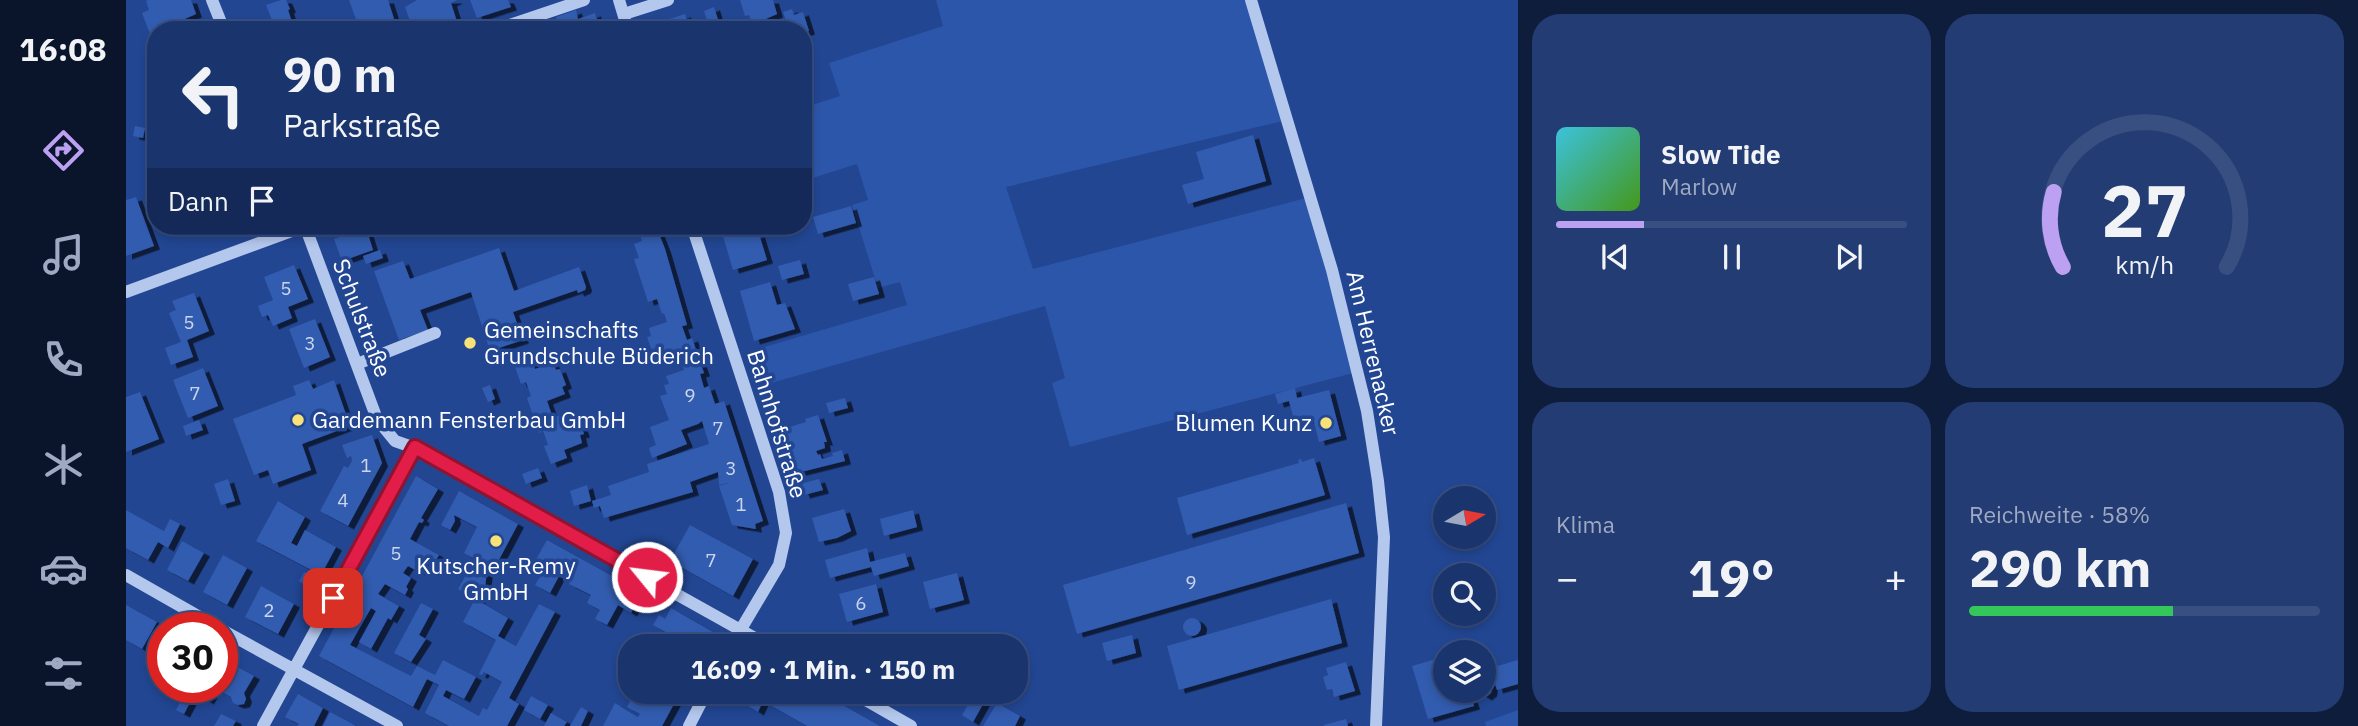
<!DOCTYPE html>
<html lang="de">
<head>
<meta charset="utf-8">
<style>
	body { margin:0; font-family:"IBM Plex Sans",sans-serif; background:#233c73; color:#f1f3f6; height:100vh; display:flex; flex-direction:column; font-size:26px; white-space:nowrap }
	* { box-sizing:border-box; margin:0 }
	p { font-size:23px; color:#9faac2 }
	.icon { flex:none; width:38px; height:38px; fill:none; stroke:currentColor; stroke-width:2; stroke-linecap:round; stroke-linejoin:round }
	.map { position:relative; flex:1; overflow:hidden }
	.details { display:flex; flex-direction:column; gap:14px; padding:14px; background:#0e1d3c; width:840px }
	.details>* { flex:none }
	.top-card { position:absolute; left:21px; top:21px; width:665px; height:214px; border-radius:28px; box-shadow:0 4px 10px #0003,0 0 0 2px #384f81; background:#1a346e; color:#f1f3f6; overflow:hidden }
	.needle { width:46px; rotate:80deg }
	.buttons { position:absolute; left:1307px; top:486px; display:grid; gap:14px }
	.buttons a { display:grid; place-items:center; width:63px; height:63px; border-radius:50%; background:#1a346e; box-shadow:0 4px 10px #0003,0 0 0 2px #384f81; font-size:35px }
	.speed { position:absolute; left:21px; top:612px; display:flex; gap:14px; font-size:35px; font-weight:700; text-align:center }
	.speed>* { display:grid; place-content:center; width:91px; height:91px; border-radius:50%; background:#1a346e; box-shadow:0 4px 10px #0003,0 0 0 2px #384f81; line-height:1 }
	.speed .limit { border:10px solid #d22; background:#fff; color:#111 }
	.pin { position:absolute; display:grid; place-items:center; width:60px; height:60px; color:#fff; margin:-30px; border-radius:14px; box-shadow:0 4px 10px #0006 }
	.me { position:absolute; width:77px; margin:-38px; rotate:299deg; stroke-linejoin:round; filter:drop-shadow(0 0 5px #0008) }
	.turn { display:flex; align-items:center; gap:24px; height:147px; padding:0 21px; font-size:32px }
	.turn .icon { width:91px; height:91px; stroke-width:2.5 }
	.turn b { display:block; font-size:49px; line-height:60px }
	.then { display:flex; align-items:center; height:66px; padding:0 21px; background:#0003; gap:14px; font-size:26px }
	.big { font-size:52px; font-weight:800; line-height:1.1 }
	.details .widget { flex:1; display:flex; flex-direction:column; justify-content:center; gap:10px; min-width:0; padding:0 24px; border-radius:28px; background:#233c73 }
	.details .dial { align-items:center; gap:0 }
	.dial svg { height:182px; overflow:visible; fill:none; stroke:#384f81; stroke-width:7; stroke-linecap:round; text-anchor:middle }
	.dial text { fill:#f1f3f6; stroke:none }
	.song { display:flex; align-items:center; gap:21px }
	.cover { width:84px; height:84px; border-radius:10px; background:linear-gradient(135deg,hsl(190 70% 55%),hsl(100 70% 35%)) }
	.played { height:7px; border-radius:4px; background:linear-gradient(90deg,#bca0f2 25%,#384f81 25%) }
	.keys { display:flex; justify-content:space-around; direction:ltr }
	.heat { display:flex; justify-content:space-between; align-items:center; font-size:38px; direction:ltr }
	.charge { height:10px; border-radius:5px; background:linear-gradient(90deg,#34c759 58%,#384f81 0) }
	.details .tiles { flex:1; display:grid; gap:14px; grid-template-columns:repeat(2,1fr) }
	.trip { position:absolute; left:492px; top:634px; width:410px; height:70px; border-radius:28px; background:#1a346e; box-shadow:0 4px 10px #0003,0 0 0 2px #384f81; font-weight:800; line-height:70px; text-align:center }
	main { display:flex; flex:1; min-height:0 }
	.dock { display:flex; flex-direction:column; width:126px; justify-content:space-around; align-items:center; background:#0a152c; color:#9faac2 }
	.dock .icon { width:49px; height:49px }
	.dock .on { color:#bca0f2 }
	.dock b { font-size:32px; color:#f1f3f6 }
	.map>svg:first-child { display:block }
	.green { fill:#2c56aa }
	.building { fill:#335baf; filter:url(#shadow) }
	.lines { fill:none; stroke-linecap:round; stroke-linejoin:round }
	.minor { stroke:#b4c7ed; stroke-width:12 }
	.route-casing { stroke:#92132f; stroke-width:18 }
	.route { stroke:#e11d48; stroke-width:12 }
	.poi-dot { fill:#f8e277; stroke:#224692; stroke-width:2.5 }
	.labels { text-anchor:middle; stroke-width:7; stroke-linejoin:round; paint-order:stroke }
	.number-label { font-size:19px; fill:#ccd6eb }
	.street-label { font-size:23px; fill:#fff; stroke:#224692 }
	.poi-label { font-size:23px; fill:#fff; stroke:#224692; text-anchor:start }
</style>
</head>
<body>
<main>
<nav class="dock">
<b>16:08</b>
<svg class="icon on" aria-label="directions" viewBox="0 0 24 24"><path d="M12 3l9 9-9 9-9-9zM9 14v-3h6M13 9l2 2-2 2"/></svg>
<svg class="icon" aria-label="music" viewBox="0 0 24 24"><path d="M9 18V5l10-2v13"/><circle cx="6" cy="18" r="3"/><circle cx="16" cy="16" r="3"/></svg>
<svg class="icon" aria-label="phone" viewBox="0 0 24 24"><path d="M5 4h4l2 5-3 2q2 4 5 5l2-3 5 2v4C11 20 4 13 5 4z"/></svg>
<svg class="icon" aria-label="climate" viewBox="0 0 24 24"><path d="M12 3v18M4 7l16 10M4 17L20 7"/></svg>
<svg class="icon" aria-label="car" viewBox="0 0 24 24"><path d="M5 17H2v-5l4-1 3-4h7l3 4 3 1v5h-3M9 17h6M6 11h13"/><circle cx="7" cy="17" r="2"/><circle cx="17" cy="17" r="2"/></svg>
<svg class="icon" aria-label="filters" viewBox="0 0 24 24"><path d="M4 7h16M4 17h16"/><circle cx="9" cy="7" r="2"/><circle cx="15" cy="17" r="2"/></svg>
</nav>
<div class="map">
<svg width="1392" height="726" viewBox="0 0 1392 726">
	<defs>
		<filter id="shadow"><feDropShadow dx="6" dy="3.5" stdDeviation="0" flood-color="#0009"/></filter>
	</defs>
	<rect width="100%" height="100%" fill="#224692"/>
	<path class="green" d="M 810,0 L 1125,0 L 1161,120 L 880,187 L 907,269 L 1184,197 L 1231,372 L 944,447 L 926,383 L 939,378 L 919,306 L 634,386 L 622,352 L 781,305 L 774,282 L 752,288 L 726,205 L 742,200 L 731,164 L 677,181 L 677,108 L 714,96 L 703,63 L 817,26 Z
		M 1392,710 L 1392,726 L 1360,726 L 1359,722 Z"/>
	<path class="building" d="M 22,0 L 65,0 L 70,14 L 45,25 L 47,30 L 30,30 L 30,41 L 27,42 L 16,13 L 23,10 L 20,1 Z
		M 155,0 L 160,0 L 164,9 L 162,10 L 165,19 L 162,20 L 165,30 L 135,30 L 148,25 L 140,5 Z
		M 223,0 L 262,0 L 269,22 L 255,26 L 256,30 L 234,30 Z
		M 291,0 L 331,0 L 325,3 L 332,25 L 317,30 L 297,30 L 293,21 L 285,24 L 279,7 Z
		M 344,0 L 382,0 L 385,7 L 351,18 Z
		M 614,0 L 647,0 L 651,14 L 626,25 L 623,15 L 619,16 Z
		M 588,7 L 594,26 L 584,29 L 578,11 Z
		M 666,9 L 668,15 L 677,12 L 683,31 L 677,33 L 677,30 L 672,30 L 671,25 L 662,27 L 657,12 Z
		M 450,10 L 452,19 L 469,13 L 474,30 L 443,30 L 441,23 L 433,26 L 430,17 Z
		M 559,14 L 564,30 L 533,30 L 531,23 Z
		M 9,126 L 19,128 L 17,138 L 7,136 Z
		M 1127,135 L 1140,181 L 1062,204 L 1056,185 L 1078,179 L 1070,152 Z
		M 10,197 L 28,246 L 0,256 L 0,200 Z
		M 725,206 L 730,223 L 692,234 L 687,217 Z
		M 512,226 L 530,226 L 539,249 L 561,325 L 556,326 L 561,340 L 566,338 L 578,373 L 574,374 L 578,388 L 583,386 L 589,404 L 598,401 L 637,521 L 629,524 L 630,529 L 606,525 L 593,486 L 602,483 L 593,485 L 592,472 L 564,482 L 567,492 L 478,518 L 474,506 L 468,508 L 466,501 L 485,495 L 482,486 L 523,472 L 521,464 L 583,444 L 576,421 L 572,424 L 555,430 L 561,444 L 526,458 L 523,448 L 530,445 L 524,427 L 543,420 L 534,396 L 541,394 L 538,385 L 543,384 L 540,376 L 558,370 L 552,353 L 534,360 L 531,352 L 527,354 L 521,337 L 525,336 L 523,328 L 541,322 L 538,313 L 536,314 L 531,299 L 522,302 L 508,259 L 513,258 L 508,244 L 516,241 Z
		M 594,226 L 620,226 L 623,236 L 633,234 L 641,260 L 607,270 Z
		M 240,228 L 247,250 L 216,261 L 208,239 Z
		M 373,248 L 388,291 L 453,267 L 460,287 L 459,290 L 452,293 L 451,290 L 387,312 L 397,340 L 364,351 L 345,292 L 294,310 L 302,330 L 273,340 L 248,271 L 277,261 L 284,279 Z
		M 254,250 L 257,258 L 240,264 L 237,256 Z
		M 674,260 L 678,274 L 656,280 L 652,266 Z
		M 168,265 L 182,299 L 162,307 L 166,318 L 147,326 L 142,315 L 136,317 L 132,306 L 147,300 L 138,277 Z
		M 748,277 L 753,294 L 727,301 L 722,284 Z
		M 644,282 L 651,305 L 659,303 L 669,329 L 628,341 L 614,291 Z
		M 68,293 L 83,331 L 61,340 L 67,357 L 45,365 L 39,348 L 55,342 L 43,313 L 50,310 L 46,301 Z
		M 189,319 L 204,357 L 178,368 L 163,329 Z
		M 406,361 L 409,369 L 427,363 L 430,370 L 434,369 L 440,385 L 436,387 L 439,394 L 421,401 L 427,418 L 445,411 L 448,419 L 452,417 L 458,434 L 454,435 L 456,443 L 438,450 L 441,458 L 425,464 L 418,446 L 422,445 L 417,431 L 413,433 L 401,398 L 405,396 L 400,382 L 395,384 L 389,367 Z
		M 77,368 L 92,406 L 62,418 L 47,380 Z
		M 183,380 L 187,389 L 208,380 L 224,426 L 176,444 L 185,470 L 147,484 L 142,470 L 128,475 L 107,419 L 170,395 L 167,386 Z
		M 364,385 L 369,399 L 362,402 L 356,388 Z
		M 1169,388 L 1171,398 L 1203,390 L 1215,436 L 1193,442 L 1187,418 L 1169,424 L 1163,401 L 1152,404 L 1149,394 Z
		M 14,392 L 33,439 L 0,452 L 0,397 Z
		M 719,398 L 722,408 L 703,413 L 700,403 Z
		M 692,415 L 701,442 L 698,442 L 699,448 L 690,451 L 692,455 L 694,454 L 696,459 L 707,456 L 706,453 L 716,450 L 719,461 L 671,473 L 657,429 L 680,422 L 679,419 Z
		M 73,420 L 77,430 L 60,436 L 57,426 Z
		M 246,435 L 256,463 L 222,526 L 194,511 L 218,466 L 222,468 L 226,461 L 225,456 L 221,458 L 216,445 Z
		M 1188,458 L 1199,495 L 1061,535 L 1051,498 L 1173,463 L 1172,460 L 1175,459 L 1176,462 Z
		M 412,468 L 416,478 L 400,484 L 396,474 Z
		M 290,476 L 312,489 L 295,518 L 298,520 L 296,523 L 293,522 L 284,539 L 313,555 L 307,566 L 301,563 L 295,573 L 282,566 L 277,573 L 285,578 L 280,587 L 282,589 L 279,595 L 259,584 L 252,594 L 273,606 L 265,620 L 262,618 L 245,649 L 233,642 L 250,611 L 245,608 L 224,645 L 285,676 L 291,666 L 309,675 L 317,660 L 350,677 L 338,699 L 320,690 L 317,696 L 353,716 L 357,708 L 361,710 L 376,682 L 358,672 L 356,675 L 353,674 L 370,640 L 337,622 L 349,599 L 332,589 L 349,559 L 338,553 L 351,527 L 328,515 L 329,521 L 324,530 L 315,525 L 333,491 L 392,524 L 368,569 L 364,567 L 361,570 L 359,589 L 353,601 L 382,618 L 372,636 L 390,646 L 413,604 L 429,612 L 383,698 L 393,704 L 381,726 L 323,726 L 299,713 L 313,685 L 301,679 L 287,707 L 193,656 Z
		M 102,479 L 109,501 L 95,505 L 88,484 Z
		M 693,479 L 697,490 L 678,495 L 674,484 Z
		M 461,485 L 465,501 L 448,506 L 444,491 Z
		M 152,501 L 179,517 L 165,543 L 171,546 L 179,530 L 210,547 L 195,575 L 130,541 Z
		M 1220,503 L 1233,553 L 951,634 L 937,585 Z
		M 718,509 L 725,531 L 711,538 L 693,542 L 686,518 Z
		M 0,510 L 38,531 L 44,519 L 54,524 L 42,548 L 32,542 L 22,560 L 0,548 Z
		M 787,510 L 791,527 L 758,536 L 754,519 Z
		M 564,525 L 627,559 L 607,596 L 544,561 Z
		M 421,540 L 517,593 L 505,613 L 492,605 L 481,625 L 469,619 L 474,610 L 461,603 L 465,595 L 443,584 L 444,582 L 433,576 L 424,593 L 409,585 L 419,568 L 408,563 Z
		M 56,541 L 78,553 L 62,581 L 41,570 Z
		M 741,548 L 744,562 L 779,553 L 783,566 L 748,576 L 745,567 L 704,578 L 699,560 Z
		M 97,555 L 121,568 L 101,605 L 77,592 Z
		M 178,572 L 193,579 L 187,590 L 173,581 Z
		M 831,573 L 838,600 L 804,609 L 797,582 Z
		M 750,584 L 757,612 L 721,622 L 713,594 Z
		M 135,586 L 168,604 L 152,634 L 119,617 Z
		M 1205,599 L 1216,643 L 1053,690 L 1041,646 Z
		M 295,603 L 307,609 L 293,635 L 300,639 L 285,662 L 268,653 Z
		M 0,605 L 31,622 L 16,649 L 0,640 Z
		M 545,608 L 587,632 L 580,646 L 564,646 L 527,625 L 533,615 L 539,619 Z
		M1057 627a9 9 0 1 1 18 0a9 9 0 1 1-18 0Z
		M 1006,635 L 1010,653 L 981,661 L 976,643 Z
		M 30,643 L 37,647 L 37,662 L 32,659 L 27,667 L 19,662 Z
		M 1320,656 L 1320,691 L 1343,691 L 1348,706 L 1302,719 L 1286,666 Z
		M 99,660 L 128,676 L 118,693 L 120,699 L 118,704 L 112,705 L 107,703 L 105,697 L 89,688 L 82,701 L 69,693 L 58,714 L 50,710 L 62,688 L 71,690 L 72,688 L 96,688 L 96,665 Z
		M 1392,660 L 1392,684 L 1371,690 L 1365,668 Z
		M 1220,662 L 1229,691 L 1208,697 L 1206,689 L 1201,690 L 1197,677 L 1202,675 L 1200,668 Z
		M 1358,681 L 1363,682 L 1366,687 L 1365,693 L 1360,697 L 1350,691 L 1358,691 Z
		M 521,691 L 555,691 L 536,726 L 477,726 L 489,703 L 512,717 L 514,714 L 501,707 L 509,692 L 522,699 L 525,693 Z
		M 628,691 L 692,691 L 754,726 L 681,726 L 637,701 L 632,712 L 619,704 Z
		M 172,694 L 197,708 L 188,726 L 171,726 L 173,724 L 159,717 Z
		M 405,696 L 422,705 L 414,719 L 398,710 Z
		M 861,697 L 847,722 L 836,715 L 843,703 Z
		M 871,703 L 894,716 L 889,726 L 857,726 Z
		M 455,707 L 462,711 L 455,726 L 444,726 Z
		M 204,712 L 225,723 L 230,726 L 197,726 Z
		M 425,713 L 441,722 L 438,726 L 418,726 Z
		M 95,714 L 110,721 L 107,726 L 88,726 Z
		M 1220,719 L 1222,726 L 1198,726 L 1198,725 Z"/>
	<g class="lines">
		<path class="minor" d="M 86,0 L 98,30
			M 493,0 L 502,30
			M 1125,0 L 1206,270 L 1241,411 L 1252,481 L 1258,537 L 1250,726
			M 498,14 L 542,0
			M 369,30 L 458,0
			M 179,226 L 251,419 L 269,441 L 289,448 L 643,646
			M 566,226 L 653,492 L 660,533 L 653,565 L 605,646
			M 0,292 L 179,226
			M 231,364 L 309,333
			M 0,575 L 93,628
			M 96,630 L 271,726
			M 724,691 L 785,726
			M 137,726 L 289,448
			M 563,726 L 581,691"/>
	</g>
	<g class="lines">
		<g class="route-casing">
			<path id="route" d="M 207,598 L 289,447 L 521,577"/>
		</g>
		<use href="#route" class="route"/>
	</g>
	<g class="poi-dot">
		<circle cx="344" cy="343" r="7"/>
		<circle cx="172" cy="420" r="7"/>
		<circle cx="1200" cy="423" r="7"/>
		<circle cx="370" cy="541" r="7"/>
	</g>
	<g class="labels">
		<g class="number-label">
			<text x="160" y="295">5</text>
			<text x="63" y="329">5</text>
			<text x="184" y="350">3</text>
			<text x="69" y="400">7</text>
			<text x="564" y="402">9</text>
			<text x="592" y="435">7</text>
			<text x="240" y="472">1</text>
			<text x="605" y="475">3</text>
			<text x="217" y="507">4</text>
			<text x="615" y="511">1</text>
			<text x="270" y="560">5</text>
			<text x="585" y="567">7</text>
			<text x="1065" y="589">9</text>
			<text x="735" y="610">6</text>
			<text x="143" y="617">2</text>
		</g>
		<g class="street-label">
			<text transform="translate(236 318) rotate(69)" y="8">Schulstraße</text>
			<text transform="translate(1247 353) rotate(77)" y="8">Am Herrenacker</text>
			<text transform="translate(651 424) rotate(73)" y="8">Bahnhofstraße</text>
		</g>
		<g class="poi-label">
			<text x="358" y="338">Gemeinschafts<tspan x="358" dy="26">Grundschule Büderich</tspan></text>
			<text x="186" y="428">Gardemann Fensterbau GmbH</text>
			<text x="1186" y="431" text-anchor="end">Blumen Kunz</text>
			<text x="370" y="574" text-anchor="middle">Kutscher-Remy<tspan x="370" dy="26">GmbH</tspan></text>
		</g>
	</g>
</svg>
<div class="buttons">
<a><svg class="needle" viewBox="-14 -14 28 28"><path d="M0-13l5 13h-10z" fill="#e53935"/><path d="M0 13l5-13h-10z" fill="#9faac2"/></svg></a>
<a><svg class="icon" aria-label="search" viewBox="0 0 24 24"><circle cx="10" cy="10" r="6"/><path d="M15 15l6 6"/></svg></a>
<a><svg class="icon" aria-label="layers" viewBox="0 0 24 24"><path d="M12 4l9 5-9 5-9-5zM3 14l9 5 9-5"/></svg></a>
</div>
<div class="speed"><div class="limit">30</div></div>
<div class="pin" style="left:207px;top:598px;background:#d93025"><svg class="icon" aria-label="arrive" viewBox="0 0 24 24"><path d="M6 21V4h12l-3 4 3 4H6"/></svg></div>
<svg class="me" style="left:521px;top:577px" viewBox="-20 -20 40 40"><circle r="17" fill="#e11d48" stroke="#fff" stroke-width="3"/><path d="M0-11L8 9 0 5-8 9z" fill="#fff"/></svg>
<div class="trip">16:09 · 1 Min. · 150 m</div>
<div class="top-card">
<div class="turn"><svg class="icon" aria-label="left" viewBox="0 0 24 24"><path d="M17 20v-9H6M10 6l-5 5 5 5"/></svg><div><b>90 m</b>Parkstraße</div></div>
<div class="then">Dann<svg class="icon" aria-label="arrive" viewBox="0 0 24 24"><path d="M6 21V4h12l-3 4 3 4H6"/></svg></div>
</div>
</div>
<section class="details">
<div class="tiles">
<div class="widget">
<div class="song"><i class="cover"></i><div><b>Slow Tide</b><p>Marlow</p></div></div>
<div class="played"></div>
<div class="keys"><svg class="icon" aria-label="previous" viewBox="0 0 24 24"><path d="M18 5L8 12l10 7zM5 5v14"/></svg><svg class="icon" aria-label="pause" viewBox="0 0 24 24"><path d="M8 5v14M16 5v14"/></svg><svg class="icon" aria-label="next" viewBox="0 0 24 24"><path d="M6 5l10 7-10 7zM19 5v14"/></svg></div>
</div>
<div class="widget dial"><svg viewBox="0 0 100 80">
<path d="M14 69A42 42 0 1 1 86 69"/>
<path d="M14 69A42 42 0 0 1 10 36" stroke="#bca0f2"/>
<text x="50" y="56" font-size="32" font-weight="700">27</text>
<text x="50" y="72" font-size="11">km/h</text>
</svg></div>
<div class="widget"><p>Klima</p>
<div class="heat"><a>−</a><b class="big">19°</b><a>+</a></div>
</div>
<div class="widget"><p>Reichweite · 58%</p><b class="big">290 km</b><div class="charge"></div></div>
</div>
</section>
</main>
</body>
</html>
